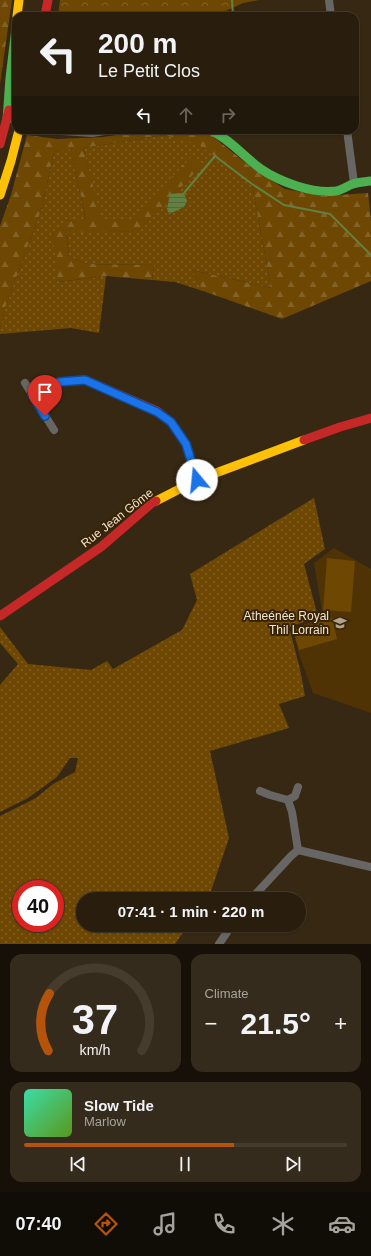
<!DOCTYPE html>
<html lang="en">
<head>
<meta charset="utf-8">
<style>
	body { margin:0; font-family:Helvetica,sans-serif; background:#352b1c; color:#f1f3f6; height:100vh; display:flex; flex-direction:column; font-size:15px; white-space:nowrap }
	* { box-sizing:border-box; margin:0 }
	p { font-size:13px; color:#a5a29e }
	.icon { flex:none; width:22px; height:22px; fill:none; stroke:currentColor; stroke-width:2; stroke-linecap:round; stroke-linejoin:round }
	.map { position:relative; height:944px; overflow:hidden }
	.sheet { display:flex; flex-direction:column; gap:10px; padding:10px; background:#171008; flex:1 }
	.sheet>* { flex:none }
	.hud { position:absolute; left:12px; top:12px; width:347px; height:122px; border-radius:12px; box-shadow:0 1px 3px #0004,0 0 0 1px #453c2e; background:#291e0e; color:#f1f3f6; overflow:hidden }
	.speed { position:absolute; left:12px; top:880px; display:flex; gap:8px; font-size:20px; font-weight:700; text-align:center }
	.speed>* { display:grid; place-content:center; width:52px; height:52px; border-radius:50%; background:#291e0e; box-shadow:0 1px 3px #0004,0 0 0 1px #453c2e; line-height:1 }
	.speed .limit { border:6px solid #d22; background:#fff; color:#111 }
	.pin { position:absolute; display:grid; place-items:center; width:34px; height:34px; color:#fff; margin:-41px -17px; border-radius:50% 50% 50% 0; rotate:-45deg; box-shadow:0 0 4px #0007 }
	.pin .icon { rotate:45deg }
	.me { position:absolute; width:44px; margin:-22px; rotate:343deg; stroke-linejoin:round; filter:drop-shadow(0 0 3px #0008) }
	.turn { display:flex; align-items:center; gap:14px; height:84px; padding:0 20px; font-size:18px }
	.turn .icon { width:52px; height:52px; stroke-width:2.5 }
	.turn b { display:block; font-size:28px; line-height:34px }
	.lanes { display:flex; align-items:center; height:38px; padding:0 20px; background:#0003; justify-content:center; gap:20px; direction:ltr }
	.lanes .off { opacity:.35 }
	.big { font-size:30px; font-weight:800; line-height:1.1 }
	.sheet .widget { flex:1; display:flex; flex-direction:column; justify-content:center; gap:6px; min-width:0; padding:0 14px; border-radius:12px; background:#352b1c }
	.sheet .dial { align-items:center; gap:0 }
	.dial svg { height:104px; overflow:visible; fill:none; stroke:#453c2e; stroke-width:7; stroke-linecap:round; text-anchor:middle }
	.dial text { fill:#f1f3f6; stroke:none }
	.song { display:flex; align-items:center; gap:12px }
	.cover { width:48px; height:48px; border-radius:6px; background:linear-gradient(135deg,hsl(160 70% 55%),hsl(90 70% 35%)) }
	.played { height:4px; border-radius:2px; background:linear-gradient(90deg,#b45309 65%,#453c2e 65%) }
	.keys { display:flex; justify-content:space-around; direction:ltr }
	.heat { display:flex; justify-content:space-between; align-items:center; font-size:22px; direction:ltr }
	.sheet .tiles { flex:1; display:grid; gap:10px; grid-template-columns:1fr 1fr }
	.widget:last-child { grid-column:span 2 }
	.trip { position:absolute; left:76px; top:892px; width:230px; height:40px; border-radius:20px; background:#291e0e; box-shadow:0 1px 3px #0004,0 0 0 1px #453c2e; font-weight:800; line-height:40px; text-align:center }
	.tabs { display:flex; height:64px; justify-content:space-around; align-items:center; background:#100c06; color:#a5a29e }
	.tabs .icon { width:28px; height:28px }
	.tabs .selected { color:#b45309 }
	.tabs b { font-size:18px; color:#f1f3f6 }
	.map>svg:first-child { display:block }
	.built { fill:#4f3304 }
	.grass { fill:url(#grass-dots); fill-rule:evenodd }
	.forest { fill:url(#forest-firs) }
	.park { fill:url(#park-crowns) }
	.pitch { fill:#6e4803 }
	.water { fill:url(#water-rules) }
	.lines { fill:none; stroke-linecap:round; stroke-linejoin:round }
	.stream { stroke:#608142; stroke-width:2 }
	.street { stroke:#676665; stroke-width:8 }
	.fast { stroke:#4caf50; stroke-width:9 }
	.slow { stroke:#ffc107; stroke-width:9 }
	.jam { stroke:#c62828; stroke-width:9 }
	.route-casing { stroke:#114b97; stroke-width:10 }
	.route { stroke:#1a73e8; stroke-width:7 }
	.labels { text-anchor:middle; stroke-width:4; stroke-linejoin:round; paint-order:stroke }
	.street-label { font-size:12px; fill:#f3e3cf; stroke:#372407 }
	.poi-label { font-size:12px; fill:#f3e3cf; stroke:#372407; text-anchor:end }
</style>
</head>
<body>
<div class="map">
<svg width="371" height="944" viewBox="0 0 371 944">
	<defs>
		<pattern id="grass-dots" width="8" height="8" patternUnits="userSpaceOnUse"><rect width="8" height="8" fill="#6e4803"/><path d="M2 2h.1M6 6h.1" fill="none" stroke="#836227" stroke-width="1.8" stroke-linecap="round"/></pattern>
		<pattern id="forest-firs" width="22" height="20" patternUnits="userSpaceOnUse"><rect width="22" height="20" fill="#6e4803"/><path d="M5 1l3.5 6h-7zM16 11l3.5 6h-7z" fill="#836227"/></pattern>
		<pattern id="park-crowns" width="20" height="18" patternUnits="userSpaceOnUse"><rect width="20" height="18" fill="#6e4803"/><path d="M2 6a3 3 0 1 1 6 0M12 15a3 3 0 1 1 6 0" fill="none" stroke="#836227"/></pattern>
		<pattern id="water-rules" width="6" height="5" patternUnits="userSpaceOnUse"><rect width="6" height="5" fill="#608142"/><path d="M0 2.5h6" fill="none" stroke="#566640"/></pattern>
	</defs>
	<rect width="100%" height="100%" fill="#372813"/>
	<path class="built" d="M 334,548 L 371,569 L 371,713 L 313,693 L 299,654 L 293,630 L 323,616 L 314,563 Z"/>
	<path class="grass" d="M 164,135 L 198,143 L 252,184 L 271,288 L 192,270 L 203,291 L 175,282 L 152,280 L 154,265 L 87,264 L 69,257 L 66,232 L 139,231 L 191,158 L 131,220 L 101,220 L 83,148 Z
		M 70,148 L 86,220 L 53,232 L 59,282 L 106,276 L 99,333 L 71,328 L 0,334 L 0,329 L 6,305 L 41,211 L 54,152 Z
		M 314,498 L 325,549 L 304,564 L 318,617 L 289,627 L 300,669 L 305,696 L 279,704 L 289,728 L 210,751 L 229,838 L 210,894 L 207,899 L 83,899 L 83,925 L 188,925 L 175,944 L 0,944 L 0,816 L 36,798 L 53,784 L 75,772 L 78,758 L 70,758 L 57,777 L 28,798 L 0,812 L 0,685 L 18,664 L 0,643 L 0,627 L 28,664 L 91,670 L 107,661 L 113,669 L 182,630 L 197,600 L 190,574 ZM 21,889 L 55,889 L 55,923 L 21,923 Z"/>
	<path class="forest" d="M 0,0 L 12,0 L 0,84 Z
		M 146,130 L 195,130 L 211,135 L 252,168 L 285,189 L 324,196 L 368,193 L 371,220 L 371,281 L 282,319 L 203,291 L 192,270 L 271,288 L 252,184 L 198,144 L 164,135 L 83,148 L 102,220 L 131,219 L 191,157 L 200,167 L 140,231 L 66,233 L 69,257 L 87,264 L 154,265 L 152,280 L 106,276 L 58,282 L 53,232 L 69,219 L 86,219 L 70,149 L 54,152 L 41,211 L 6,305 L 0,329 L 0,226 L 11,195 L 27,135 L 57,139 L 104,137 Z"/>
	<path class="park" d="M 60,0 L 259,0 L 243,3 L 215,16 L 58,16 Z"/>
	<path class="pitch" d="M 327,558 L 355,561 L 351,612 L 323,610 Z
		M 332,618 L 337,639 L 299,650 L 293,630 Z"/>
	<path class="water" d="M 184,193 L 187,201 L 184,207 L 169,214 L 167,209 L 170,194 Z"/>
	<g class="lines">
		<path class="stream" d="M 232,0 L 233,16
			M 184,193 L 215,156 L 252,184 L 284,205 L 330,214 L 371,255"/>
		<path class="street" d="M 329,0 L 331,16
			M 46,130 L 92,133 L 111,130
			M 347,130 L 354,183
			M 25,383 L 54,430
			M 260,791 L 270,795 L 288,800 L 292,812 L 298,850
			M 288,800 L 295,796 L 298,787
			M 251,899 L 291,856 L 298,850 L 371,867
			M 219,944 L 232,925"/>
		<path class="fast" d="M 7,120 L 10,78 L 16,28
			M 210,130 C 231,140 243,156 261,169 C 280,182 313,194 336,191 C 342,190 347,186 353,184 C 358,182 365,182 371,181"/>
		<path class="slow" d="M 17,16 L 19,0
			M 0,195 L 11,161 L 19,130
			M 156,501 L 197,480 L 304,440"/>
		<path class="jam" d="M 45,16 L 48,0
			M 0,144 L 9,110
			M 32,394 L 59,382 L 85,380 L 157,411 L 171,422 L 186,444 L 197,480
			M 304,440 L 340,427 L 371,418
			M 0,616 L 101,547 L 152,503 L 156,501"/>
	</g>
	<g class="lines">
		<g class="route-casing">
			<path id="route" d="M 45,416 L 32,394 L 59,382 L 85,380 L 157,412 L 171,422 L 186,444 L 197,480"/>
		</g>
		<use href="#route" class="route"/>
	</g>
	<defs>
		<g id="school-bare" transform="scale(1.08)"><path d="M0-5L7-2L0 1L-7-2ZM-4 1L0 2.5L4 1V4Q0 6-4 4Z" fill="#b1a28d" stroke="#372407" stroke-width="2.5" paint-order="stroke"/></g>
	</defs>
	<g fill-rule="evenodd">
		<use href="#school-bare" x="340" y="623"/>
	</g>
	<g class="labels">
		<g class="street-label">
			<text transform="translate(117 518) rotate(-38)" y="4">Rue Jean Gôme</text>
		</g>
		<g class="poi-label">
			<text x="329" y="620">Atheénée Royal<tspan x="329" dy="14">Thil Lorrain</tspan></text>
		</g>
	</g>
</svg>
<div class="speed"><div class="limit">40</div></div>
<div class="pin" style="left:45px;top:416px;background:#d93025"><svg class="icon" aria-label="arrive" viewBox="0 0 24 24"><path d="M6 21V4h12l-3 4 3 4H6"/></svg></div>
<svg class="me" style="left:197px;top:480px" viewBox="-20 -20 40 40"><circle r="19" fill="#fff"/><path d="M0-13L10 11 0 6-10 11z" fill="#1a73e8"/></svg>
<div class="trip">07:41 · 1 min · 220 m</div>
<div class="hud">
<div class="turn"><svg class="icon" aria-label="left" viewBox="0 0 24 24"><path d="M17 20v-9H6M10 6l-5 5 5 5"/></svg><div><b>200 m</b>Le Petit Clos</div></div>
<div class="lanes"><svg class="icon" aria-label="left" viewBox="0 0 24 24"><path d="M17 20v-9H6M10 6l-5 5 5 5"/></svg><svg class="icon off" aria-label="ahead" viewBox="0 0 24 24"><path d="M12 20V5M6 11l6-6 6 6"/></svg><svg class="icon off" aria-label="right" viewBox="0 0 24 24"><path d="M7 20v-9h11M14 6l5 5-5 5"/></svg></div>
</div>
</div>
<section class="sheet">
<div class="tiles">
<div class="widget dial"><svg viewBox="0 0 100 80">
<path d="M14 69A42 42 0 1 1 86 69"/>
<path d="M14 69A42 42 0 0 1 15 25" stroke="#b45309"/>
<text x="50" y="56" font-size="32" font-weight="700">37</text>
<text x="50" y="72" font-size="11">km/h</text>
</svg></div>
<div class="widget"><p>Climate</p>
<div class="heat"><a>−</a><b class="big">21.5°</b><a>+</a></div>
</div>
<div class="widget">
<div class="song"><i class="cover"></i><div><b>Slow Tide</b><p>Marlow</p></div></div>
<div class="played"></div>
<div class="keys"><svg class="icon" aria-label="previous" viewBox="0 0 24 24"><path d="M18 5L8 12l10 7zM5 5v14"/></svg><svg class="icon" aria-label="pause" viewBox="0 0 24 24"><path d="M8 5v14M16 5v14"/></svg><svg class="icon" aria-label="next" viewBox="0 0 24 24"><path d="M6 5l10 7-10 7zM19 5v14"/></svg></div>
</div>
</div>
</section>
<nav class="tabs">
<b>07:40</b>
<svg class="icon selected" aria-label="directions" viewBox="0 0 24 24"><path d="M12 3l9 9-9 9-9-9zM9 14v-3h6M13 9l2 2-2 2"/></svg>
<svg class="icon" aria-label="music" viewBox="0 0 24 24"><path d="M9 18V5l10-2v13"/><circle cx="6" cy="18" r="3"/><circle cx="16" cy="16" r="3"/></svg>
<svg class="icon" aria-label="phone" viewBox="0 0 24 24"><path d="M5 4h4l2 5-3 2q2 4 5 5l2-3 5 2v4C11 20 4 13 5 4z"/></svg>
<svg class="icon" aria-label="climate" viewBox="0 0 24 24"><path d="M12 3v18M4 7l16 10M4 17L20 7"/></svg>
<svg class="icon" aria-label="car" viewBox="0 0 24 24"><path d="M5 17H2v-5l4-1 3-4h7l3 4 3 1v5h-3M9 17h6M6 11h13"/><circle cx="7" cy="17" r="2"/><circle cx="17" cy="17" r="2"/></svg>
</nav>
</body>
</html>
